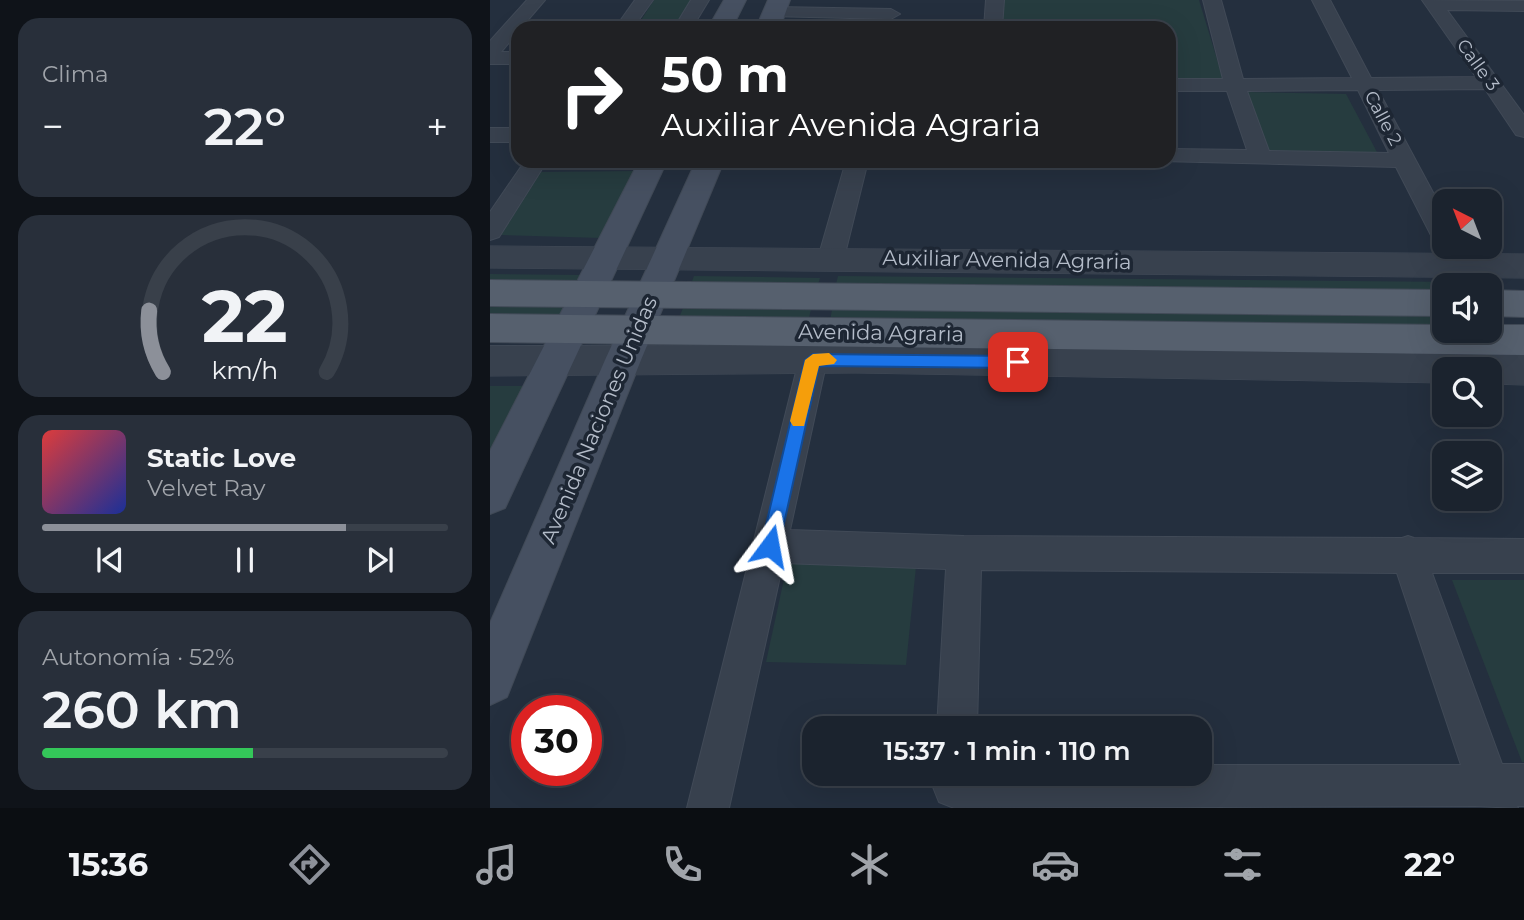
<!DOCTYPE html>
<html lang="es">
<head>
<meta charset="utf-8">
<style>
	body { margin:0; font-family:Montserrat,sans-serif; background:#282f3a; color:#f1f3f6; height:100vh; display:flex; flex-direction:column; font-size:26px; white-space:nowrap }
	* { box-sizing:border-box; margin:0 }
	p { font-size:23px; color:#a0a4aa }
	.icon { flex:none; width:38px; height:38px; fill:none; stroke:currentColor; stroke-width:2; stroke-linecap:round; stroke-linejoin:round }
	.map { position:relative; flex:1; overflow:hidden }
	.panel { display:flex; flex-direction:column; gap:18px; padding:18px; background:#0f1319; width:490px }
	.panel>* { flex:none }
	.guide { position:absolute; left:21px; top:21px; width:665px; height:147px; border-radius:21px; box-shadow:0 7px 28px #0002,0 0 0 2px #39404a; background:#202124; color:#fff; overflow:hidden }
	.needle { width:46px; rotate:318deg }
	.fabs { position:absolute; left:942px; top:189px; display:grid; gap:14px }
	.fabs a { display:grid; place-items:center; width:70px; height:70px; border-radius:14px; background:#1b232e; box-shadow:0 7px 28px #0002,0 0 0 2px #39404a; font-size:35px }
	.speed { position:absolute; left:21px; top:695px; display:flex; gap:14px; font-size:35px; font-weight:700; text-align:center }
	.speed>* { display:grid; place-content:center; width:91px; height:91px; border-radius:50%; background:#1b232e; box-shadow:0 7px 28px #0002,0 0 0 2px #39404a; line-height:1 }
	.speed .limit { border:10px solid #d22; background:#fff; color:#111 }
	.pin { position:absolute; display:grid; place-items:center; width:60px; height:60px; color:#fff; margin:-30px; border-radius:14px; box-shadow:0 4px 10px #0006 }
	.me { position:absolute; width:77px; margin:-38px; rotate:13deg; stroke-linejoin:round; filter:drop-shadow(0 0 5px #0008) }
	.turn { display:flex; align-items:center; gap:24px; height:147px; padding:0 35px; font-size:32px }
	.turn .icon { width:91px; height:91px; stroke-width:2.5 }
	.turn b { display:block; font-size:49px; line-height:60px }
	.big { font-size:52px; font-weight:600; line-height:1.1 }
	.panel .tile { flex:1; display:flex; flex-direction:column; justify-content:center; gap:10px; min-width:0; padding:0 24px; border-radius:21px; background:#282f3a }
	.panel .dial { align-items:center; gap:0 }
	.dial svg { height:182px; overflow:visible; fill:none; stroke:#39404a; stroke-width:7; stroke-linecap:round; text-anchor:middle }
	.dial text { fill:#f1f3f6; stroke:none }
	.song { display:flex; align-items:center; gap:21px }
	.cover { width:84px; height:84px; border-radius:10px; background:linear-gradient(135deg,hsl(0 70% 55%),hsl(230 70% 35%)) }
	.played { height:7px; border-radius:4px; background:linear-gradient(90deg,#8c9099 75%,#39404a 75%) }
	.keys { display:flex; justify-content:space-around; direction:ltr }
	.heat { display:flex; justify-content:space-between; align-items:center; font-size:38px; direction:ltr }
	.charge { height:10px; border-radius:5px; background:linear-gradient(90deg,#34c759 52%,#39404a 0) }
	.trip { position:absolute; left:312px; top:716px; width:410px; height:70px; border-radius:21px; background:#1b232e; box-shadow:0 7px 28px #0002,0 0 0 2px #39404a; font-weight:600; line-height:70px; text-align:center }
	.tab-bar { display:flex; height:112px; justify-content:space-around; align-items:center; background:#0b0e12; color:#a0a4aa }
	.tab-bar .icon { width:49px; height:49px }
	.tab-bar .on { color:#8c9099 }
	.tab-bar b { font-size:32px; color:#f1f3f6 }
	main { display:flex; flex:1; min-height:0 }
	.map>svg:first-child { display:block }
	.green { fill:#263c3f }
	.lines { fill:none; stroke-linecap:round; stroke-linejoin:round }
	.minor-casing { stroke:#414a57; stroke-width:2 }
	.tertiary-casing { stroke:#414a57; stroke-width:1 }
	.secondary-casing { stroke:#414a57; stroke-width:2 }
	.primary-casing { stroke:#414a57; stroke-width:2 }
	.minor { fill:#38414e; fill-rule:evenodd }
	.tertiary { fill:#38414e; fill-rule:evenodd }
	.secondary { fill:#465061; fill-rule:evenodd }
	.primary { fill:#56606e; fill-rule:evenodd }
	.route { fill:#1a73e8; stroke:#114b97; stroke-width:2 }
	.slow { fill:#f59e0b }
	.labels { text-anchor:middle; stroke-width:7; stroke-linejoin:round; paint-order:stroke }
	.far-street-label { font-size:18px; fill:#b4bcc9; stroke:#1d2633 }
	.street-label { font-size:21px; fill:#b4bcc9; stroke:#1d2633 }
</style>
</head>
<body>
<main>
<section class="panel">
<div class="tile"><p>Clima</p>
<div class="heat"><a>−</a><b class="big">22°</b><a>+</a></div>
</div>
<div class="tile dial"><svg viewBox="0 0 100 80">
<path d="M14 69A42 42 0 1 1 86 69"/>
<path d="M14 69A42 42 0 0 1 8 42" stroke="#8c9099"/>
<text x="50" y="56" font-size="32" font-weight="700">22</text>
<text x="50" y="72" font-size="11">km/h</text>
</svg></div>
<div class="tile">
<div class="song"><i class="cover"></i><div><b>Static Love</b><p>Velvet Ray</p></div></div>
<div class="played"></div>
<div class="keys"><svg class="icon" aria-label="previous" viewBox="0 0 24 24"><path d="M18 5L8 12l10 7zM5 5v14"/></svg><svg class="icon" aria-label="pause" viewBox="0 0 24 24"><path d="M8 5v14M16 5v14"/></svg><svg class="icon" aria-label="next" viewBox="0 0 24 24"><path d="M6 5l10 7-10 7zM19 5v14"/></svg></div>
</div>
<div class="tile"><p>Autonomía · 52%</p><b class="big">260 km</b><div class="charge"></div></div>
</section>
<div class="map">
<svg width="1034" height="808" viewBox="0 0 1034 808">
	<rect width="100%" height="100%" fill="#242f3e"/>
	<path class="green" d="M 164,0 L 202,0 L 186,28 L 146,28 Z
		M 512,0 L 709,0 L 733,79 L 679,78 L 679,28 L 511,28 Z
		M 755,92 L 856,94 L 888,154 L 777,153 Z
		M 147,171 L 111,238 L 11,235 L 51,172 Z
		M 0,274 L 94,275 L 87,289 L 0,288 Z
		M 204,276 L 330,278 L 326,291 L 199,289 Z
		M 348,276 L 967,282 L 969,285 L 954,285 L 954,299 L 344,292 Z
		M 0,294 L 83,296 L 67,325 L 0,324 Z
		M 198,296 L 324,297 L 317,326 L 186,325 Z
		M 344,299 L 954,308 L 954,331 L 996,331 L 998,336 L 339,326 Z
		M 0,386 L 37,386 L 0,457 Z
		M 299,556 L 427,557 L 416,665 L 276,662 Z
		M 962,580 L 1034,580 L 1034,762 L 1032,762 Z"/>
	<g class="lines">
		<g class="minor-casing">
			<path id="minor" d="M 37,0 L 55,0 L 31,28 L 28,28 L 28,32 L 11,52 L 28,52 L 28,64 L 0,64 L 0,41 Z
				M 145,0 L 163,0 L 143,28 L 125,28 Z
				M 201,0 L 219,0 L 202,28 L 184,28 Z
				M 496,0 L 514,0 L 512,28 L 494,28 Z
				M 713,0 L 731,0 L 753,79 L 862,78 L 822,0 L 840,0 L 881,78 L 986,77 L 932,0 L 1034,1 L 1034,11 L 957,10 L 1034,115 L 1034,137 L 1026,135 L 995,89 L 888,90 L 954,213 L 954,246 L 945,243 L 906,167 L 671,161 L 679,161 L 679,149 L 757,150 L 737,91 L 679,91 L 679,79 L 733,79 ZM 868,90 L 899,153 L 779,151 L 757,91 Z
				M 285,7 L 401,9 L 410,14 L 401,19 L 279,16 L 276,12 Z
				M 0,128 L 28,128 L 28,142 L 0,142 Z
				M 35,161 L 57,161 L 9,237 L 0,240 L 0,212 Z
				M 356,161 L 378,161 L 354,258 L 350,265 L 341,267 L 332,265 L 328,258 Z
				M 323,348 L 333,352 L 337,360 L 300,530 L 474,536 L 912,538 L 918,536 L 924,538 L 1034,539 L 1034,573 L 942,573 L 1012,764 L 1034,764 L 1034,806 L 1027,806 L 1028,808 L 985,806 L 464,808 L 449,802 L 443,787 L 449,774 L 709,774 L 709,765 L 971,765 L 907,573 L 491,570 L 487,728 L 447,728 L 456,569 L 293,563 L 239,808 L 197,808 L 309,360 L 313,352 Z"/>
		</g>
		<g class="tertiary-casing">
			<path id="tertiary" d="M 0,246 L 1034,254 L 1034,278 L 0,268 Z
				M 366,345 L 1034,355 L 1034,385 L 999,384 L 999,369 L 954,369 L 954,383 L 366,373 L 0,376 L 0,346 Z"/>
		</g>
		<g class="secondary-casing">
			<path id="secondary" d="M 234,0 L 256,0 L 242,28 L 218,28 Z
				M 278,0 L 300,0 L 290,28 L 266,28 Z
				M 149,161 L 177,161 L 15,508 L 0,514 L 0,451 Z
				M 206,161 L 234,161 L 151,360 L 17,697 L 0,705 L 0,623 L 115,360 Z"/>
		</g>
		<g class="primary-casing">
			<path id="primary" d="M 0,280 L 954,290 L 954,316 L 0,306 Z
				M 999,290 L 1034,291 L 1034,317 L 999,316 Z
				M 0,314 L 954,325 L 954,331 L 999,331 L 999,325 L 1034,325 L 1034,355 L 0,342 Z"/>
		</g>
		<use href="#minor" class="minor"/>
		<use href="#tertiary" class="tertiary"/>
		<use href="#secondary" class="secondary"/>
		<use href="#primary" class="primary"/>
	</g>
	<path class="route" d="M 323,354 L 528,356 L 536,362 L 528,368 L 329,366 L 289,546 L 286,552 L 280,555 L 273,552 L 271,546 L 315,360 Z"/>
	<path class="slow" d="M 339,353 L 347,360 L 344,364 L 329,366 L 314,426 L 303,426 L 300,421 L 315,360 L 323,354 Z"/>
	<g class="labels">
		<g class="far-street-label">
			<text transform="translate(988 65) rotate(54)" y="6">Calle 3</text>
			<text transform="translate(893 118) rotate(62)" y="6">Calle 2</text>
		</g>
		<g class="street-label">
			<text transform="translate(517 260) rotate(1)" y="7">Auxiliar Avenida Agraria</text>
			<text transform="translate(391 333) rotate(1)" y="7">Avenida Agraria</text>
			<text transform="translate(109 420) rotate(-67)" y="7">Avenida Naciones Unidas</text>
		</g>
	</g>
</svg>
<div class="fabs">
<a><svg class="needle" viewBox="-14 -14 28 28"><path d="M0-13l5 13h-10z" fill="#e53935"/><path d="M0 13l5-13h-10z" fill="#a0a4aa"/></svg></a>
<a><svg class="icon" aria-label="sound" viewBox="0 0 24 24"><path d="M4 9h4l5-4v14l-5-4H4zM17 9q2 3 0 6"/></svg></a>
<a><svg class="icon" aria-label="search" viewBox="0 0 24 24"><circle cx="10" cy="10" r="6"/><path d="M15 15l6 6"/></svg></a>
<a><svg class="icon" aria-label="layers" viewBox="0 0 24 24"><path d="M12 4l9 5-9 5-9-5zM3 14l9 5 9-5"/></svg></a>
</div>
<div class="speed"><div class="limit">30</div></div>
<div class="pin" style="left:528px;top:362px;background:#d93025"><svg class="icon" aria-label="arrive" viewBox="0 0 24 24"><path d="M6 21V4h12l-3 4 3 4H6"/></svg></div>
<svg class="me" style="left:280px;top:546px" viewBox="-20 -20 40 40"><path d="M0-17L14 15 0 8-14 15z" fill="#1a73e8" stroke="#fff" stroke-width="4"/></svg>
<div class="trip">15:37 · 1 min · 110 m</div>
<div class="guide">
<div class="turn"><svg class="icon" aria-label="right" viewBox="0 0 24 24"><path d="M7 20v-9h11M14 6l5 5-5 5"/></svg><div><b>50 m</b>Auxiliar Avenida Agraria</div></div>
</div>
</div>
</main>
<nav class="tab-bar">
<b>15:36</b>
<svg class="icon on" aria-label="directions" viewBox="0 0 24 24"><path d="M12 3l9 9-9 9-9-9zM9 14v-3h6M13 9l2 2-2 2"/></svg>
<svg class="icon" aria-label="music" viewBox="0 0 24 24"><path d="M9 18V5l10-2v13"/><circle cx="6" cy="18" r="3"/><circle cx="16" cy="16" r="3"/></svg>
<svg class="icon" aria-label="phone" viewBox="0 0 24 24"><path d="M5 4h4l2 5-3 2q2 4 5 5l2-3 5 2v4C11 20 4 13 5 4z"/></svg>
<svg class="icon" aria-label="climate" viewBox="0 0 24 24"><path d="M12 3v18M4 7l16 10M4 17L20 7"/></svg>
<svg class="icon" aria-label="car" viewBox="0 0 24 24"><path d="M5 17H2v-5l4-1 3-4h7l3 4 3 1v5h-3M9 17h6M6 11h13"/><circle cx="7" cy="17" r="2"/><circle cx="17" cy="17" r="2"/></svg>
<svg class="icon" aria-label="filters" viewBox="0 0 24 24"><path d="M4 7h16M4 17h16"/><circle cx="9" cy="7" r="2"/><circle cx="15" cy="17" r="2"/></svg>
<b>22°</b>
</nav>
</body>
</html>
